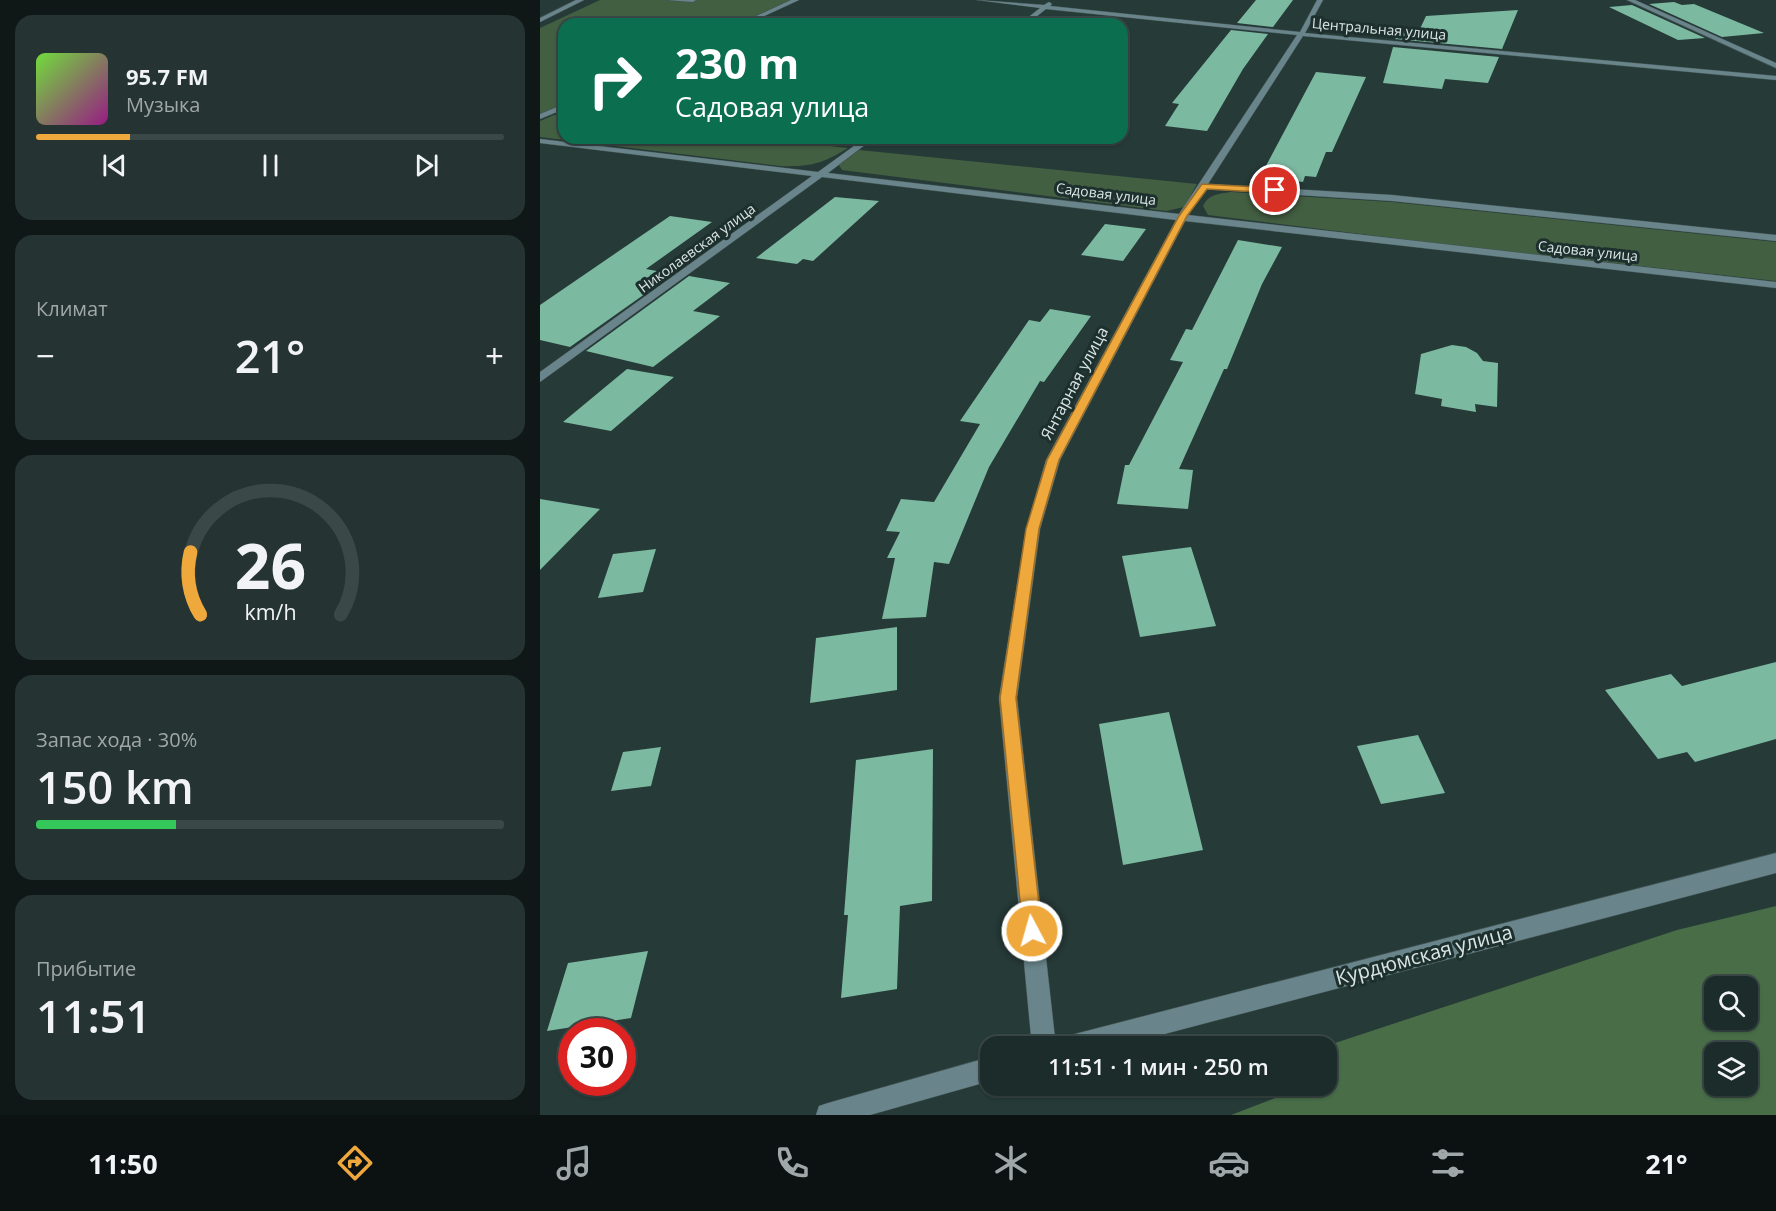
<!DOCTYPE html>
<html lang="ru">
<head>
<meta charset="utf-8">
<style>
	body { margin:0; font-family:"Open Sans",sans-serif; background:#253432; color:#f1f3f6; height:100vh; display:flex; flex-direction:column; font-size:22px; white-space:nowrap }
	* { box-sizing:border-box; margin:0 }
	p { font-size:20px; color:#a0a7a8 }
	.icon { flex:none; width:33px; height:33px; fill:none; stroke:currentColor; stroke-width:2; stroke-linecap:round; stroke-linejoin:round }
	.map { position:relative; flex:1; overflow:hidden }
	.side { display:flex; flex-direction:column; gap:15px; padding:15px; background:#0f1817; width:540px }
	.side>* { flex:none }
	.top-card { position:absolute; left:18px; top:18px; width:570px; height:126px; border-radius:18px; box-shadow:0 2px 4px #0004,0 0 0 2px #3a4847; background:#0b6e4f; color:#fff; overflow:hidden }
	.buttons { position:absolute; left:1164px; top:976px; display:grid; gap:12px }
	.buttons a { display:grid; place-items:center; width:54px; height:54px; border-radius:12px; background:#1c2c2a; box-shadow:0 2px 4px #0004,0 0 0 2px #3a4847; font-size:30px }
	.speed { position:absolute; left:18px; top:1018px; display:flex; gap:12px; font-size:30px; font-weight:700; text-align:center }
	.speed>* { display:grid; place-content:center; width:78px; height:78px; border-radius:50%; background:#1c2c2a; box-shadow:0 2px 4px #0004,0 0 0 2px #3a4847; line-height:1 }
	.speed .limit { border:9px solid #d22; background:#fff; color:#111 }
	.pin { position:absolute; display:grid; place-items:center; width:51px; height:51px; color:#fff; margin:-26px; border:3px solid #fff; border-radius:50%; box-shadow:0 2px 6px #0007 }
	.me { position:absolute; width:66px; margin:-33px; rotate:354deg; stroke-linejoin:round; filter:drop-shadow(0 0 4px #0008) }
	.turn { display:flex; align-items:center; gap:21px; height:126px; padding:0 18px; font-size:27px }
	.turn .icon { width:78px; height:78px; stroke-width:2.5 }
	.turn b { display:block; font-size:42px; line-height:51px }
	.big { font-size:45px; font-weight:600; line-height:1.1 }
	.side .widget { flex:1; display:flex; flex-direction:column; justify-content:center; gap:9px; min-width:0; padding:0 21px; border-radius:18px; background:#253432 }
	.side .dial { align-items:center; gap:0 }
	.dial svg { height:156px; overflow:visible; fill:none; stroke:#3a4847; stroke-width:7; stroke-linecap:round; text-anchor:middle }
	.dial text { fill:#f1f3f6; stroke:none }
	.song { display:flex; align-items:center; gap:18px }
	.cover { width:72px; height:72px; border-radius:9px; background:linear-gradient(135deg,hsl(100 70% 55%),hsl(310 70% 35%)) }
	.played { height:6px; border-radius:3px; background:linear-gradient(90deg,#eea83c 20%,#3a4847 20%) }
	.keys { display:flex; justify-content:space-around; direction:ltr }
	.heat { display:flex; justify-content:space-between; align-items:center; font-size:33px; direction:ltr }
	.charge { height:9px; border-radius:4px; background:linear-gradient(90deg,#34c759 30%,#3a4847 0) }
	.trip { position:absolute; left:440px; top:1036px; width:357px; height:60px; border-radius:18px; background:#1c2c2a; box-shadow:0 2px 4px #0004,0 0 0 2px #3a4847; font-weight:600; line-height:60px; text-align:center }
	.tab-bar { display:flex; height:96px; justify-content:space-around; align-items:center; background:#0b1211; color:#a0a7a8 }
	.tab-bar .icon { width:42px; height:42px }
	.tab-bar .on { color:#eea83c }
	.tab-bar b { font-size:27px; color:#f1f3f6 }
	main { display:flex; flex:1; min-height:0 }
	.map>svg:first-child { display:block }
	.green { fill:#435f42 }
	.forest { fill:#486d47; fill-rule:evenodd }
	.building { fill:#7cb9a1 }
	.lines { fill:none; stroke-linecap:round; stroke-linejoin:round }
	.minor-casing { stroke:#435554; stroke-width:1 }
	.minor { fill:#69858b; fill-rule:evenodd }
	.route { fill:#eea83c; stroke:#9b6d27; stroke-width:1.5 }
	.labels { text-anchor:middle; stroke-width:6; stroke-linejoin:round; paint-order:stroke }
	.far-street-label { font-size:14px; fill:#d9e5e4; stroke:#1d302e }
	.street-label { font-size:16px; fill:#d9e5e4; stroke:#1d302e }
	.near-street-label { font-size:20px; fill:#d9e5e4; stroke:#1d302e }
</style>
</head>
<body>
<main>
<section class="side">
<div class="widget">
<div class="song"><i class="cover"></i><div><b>95.7 FM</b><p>Музыка</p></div></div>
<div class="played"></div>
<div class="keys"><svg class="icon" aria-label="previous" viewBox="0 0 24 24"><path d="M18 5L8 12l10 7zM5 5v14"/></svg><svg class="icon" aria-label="pause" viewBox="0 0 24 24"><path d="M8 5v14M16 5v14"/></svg><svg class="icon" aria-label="next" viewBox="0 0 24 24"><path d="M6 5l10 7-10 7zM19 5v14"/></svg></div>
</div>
<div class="widget"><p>Климат</p>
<div class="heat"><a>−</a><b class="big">21°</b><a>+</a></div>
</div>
<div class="widget dial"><svg viewBox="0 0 100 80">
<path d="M14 69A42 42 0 1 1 86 69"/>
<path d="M14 69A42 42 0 0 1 9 37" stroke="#eea83c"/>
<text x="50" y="56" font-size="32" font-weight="700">26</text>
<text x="50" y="72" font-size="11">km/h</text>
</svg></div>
<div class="widget"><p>Запас хода · 30%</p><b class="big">150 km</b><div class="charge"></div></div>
<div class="widget"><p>Прибытие</p><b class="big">11:51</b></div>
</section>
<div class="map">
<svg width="1236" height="1115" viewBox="0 0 1236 1115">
	<rect width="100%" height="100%" fill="#263a38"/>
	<path class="green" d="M 60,0 L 252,0 L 199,24 L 24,24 L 24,103 L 0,114 L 0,28 Z
		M 14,115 L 24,116 L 24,138 L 220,138 L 308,148 C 282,164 270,167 240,166 L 0,137 L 0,121 Z
		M 319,150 L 657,184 L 644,207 L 626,211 L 302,170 L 299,165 Z
		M 691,192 L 852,202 L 1236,242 L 1236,281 L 909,245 L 668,215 L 663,206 C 669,194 678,194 691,192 Z"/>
	<path class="forest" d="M 1236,906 L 1236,1115 L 691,1115 L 748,1093 L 754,1086 L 786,1086 L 786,1046 L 1137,930 ZM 1174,987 L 1208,987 L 1208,1020 L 1174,1020 ZM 1174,1053 L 1208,1053 L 1208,1086 L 1174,1086 Z"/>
	<path class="building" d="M 716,0 L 753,0 L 733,27 L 697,23 Z
		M 1134,2 L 1142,5 L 1154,4 L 1224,33 L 1182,37 L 1109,4 Z
		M 1092,5 L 1165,38 L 1138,40 L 1069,7 Z
		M 978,10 L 962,49 L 855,39 L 857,29 L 879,31 L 886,16 Z
		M 691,30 L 728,34 L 703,69 L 667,131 L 625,126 L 639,104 L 632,103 Z
		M 853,47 L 959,57 L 948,83 L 905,79 L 902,89 L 843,83 Z
		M 776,72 L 826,77 L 792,152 L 786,152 L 776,177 L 765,176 L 763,182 L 720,177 Z
		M 295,197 L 339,201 L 273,261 L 263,259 L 257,264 L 216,258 Z
		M 130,216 L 172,222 L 106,269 L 133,274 L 30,347 L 0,340 L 0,305 Z
		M 565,224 L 606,229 L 583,261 L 541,255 Z
		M 698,240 L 742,247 L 722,284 L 687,369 L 684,369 L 639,469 L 653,470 L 648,509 L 577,504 L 585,465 L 589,465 L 643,362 L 630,360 L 646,329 L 652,330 Z
		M 149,276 L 190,283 L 153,311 L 180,316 L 113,367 L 46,351 Z
		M 510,309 L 551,316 L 504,382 L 500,381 L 449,467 L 409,564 L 394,562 L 386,617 L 342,619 L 355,558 L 347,558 L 360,532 L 346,531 L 361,499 L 394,502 L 440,424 L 420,421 L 489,320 L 500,322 Z
		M 912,345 L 926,347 L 937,353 L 943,361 L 958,363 L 957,407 L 935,404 L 936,412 L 901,406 L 902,399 L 875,394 L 881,354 Z
		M 87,369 L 134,377 L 71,431 L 23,422 Z
		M 0,499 L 60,509 L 0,570 Z
		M 651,547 L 676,626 L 600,637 L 582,556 Z
		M 116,549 L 103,592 L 58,598 L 73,554 Z
		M 357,627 L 357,690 L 270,703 L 276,638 Z
		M 1236,662 L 1236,739 L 1155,762 L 1147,752 L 1118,759 L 1065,690 L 1131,674 L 1142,686 Z
		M 629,712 L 663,850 L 583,865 L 559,724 Z
		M 878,735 L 905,793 L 841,804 L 817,746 Z
		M 121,747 L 111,786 L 71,791 L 83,752 Z
		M 393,749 L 392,901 L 360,906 L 357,989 L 301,998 L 308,915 L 304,915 L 316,760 Z
		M 108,951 L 91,1018 L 7,1031 L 28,963 Z"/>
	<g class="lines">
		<g class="minor-casing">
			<path id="minor" d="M 36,0 L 44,0 L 0,22 L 0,18 Z
				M 127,0 L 156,0 L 153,2 Z
				M 251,0 L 259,0 L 207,24 L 199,24 Z
				M 437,0 L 504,5 L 509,2 L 512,4 L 510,6 L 760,32 L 777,0 L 783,0 L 765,33 L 1236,76 L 1236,80 L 763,36 L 668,184 L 852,195 L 1236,235 L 1236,241 L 852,201 L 665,189 L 648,215 L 1236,282 L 1236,288 L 645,221 L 520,460 L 500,529 L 477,698 L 516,1047 L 492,1047 L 459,698 L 486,529 L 506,460 L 636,220 L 282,177 L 0,382 L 0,372 L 272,176 L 0,143 L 0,139 L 278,172 L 325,138 L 334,138 L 288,173 L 639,214 L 757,35 L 506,9 L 487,24 L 480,24 L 500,8 Z
				M 1087,0 L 1095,0 L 1236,63 L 1236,68 Z
				M 24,104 L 24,109 L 0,119 L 0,114 Z
				M 1236,853 L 1236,873 L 575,1047 L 519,1047 L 523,1039 L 531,1035 Z
				M 450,1057 L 450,1081 L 330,1115 L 276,1115 L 279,1106 L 288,1103 Z"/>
		</g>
		<use href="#minor" class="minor"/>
	</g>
	<path class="route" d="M 662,184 L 735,188 L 739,190 L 735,193 L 667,189 L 647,216 L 519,460 L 499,529 L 476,698 L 502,931 L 499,937 L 492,940 L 485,937 L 483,931 L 460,698 L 486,529 L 507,460 L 639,216 Z"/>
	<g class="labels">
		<g class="far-street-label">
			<text transform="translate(839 29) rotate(5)" y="5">Центральная улица</text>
			<text transform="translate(566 194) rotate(7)" y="5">Садовая улица</text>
			<text transform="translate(157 248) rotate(-36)" y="5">Николаевская улица</text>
			<text transform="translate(1048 251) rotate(6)" y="5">Садовая улица</text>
		</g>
		<g class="street-label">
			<text transform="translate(534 383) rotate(-62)" y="6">Янтарная улица</text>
		</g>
		<g class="near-street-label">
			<text transform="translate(884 955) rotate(-15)" y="7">Курдюмская улица</text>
		</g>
	</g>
</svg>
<div class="buttons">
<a><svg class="icon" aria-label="search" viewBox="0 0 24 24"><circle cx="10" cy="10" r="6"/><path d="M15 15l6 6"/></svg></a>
<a><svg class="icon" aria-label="layers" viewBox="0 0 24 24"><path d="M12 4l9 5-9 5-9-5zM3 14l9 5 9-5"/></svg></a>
</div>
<div class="speed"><div class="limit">30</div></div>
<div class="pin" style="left:735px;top:190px;background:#d93025"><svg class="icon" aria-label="arrive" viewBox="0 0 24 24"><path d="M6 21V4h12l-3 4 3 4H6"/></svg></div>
<svg class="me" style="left:492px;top:931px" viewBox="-20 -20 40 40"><circle r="17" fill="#eea83c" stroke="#fff" stroke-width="3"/><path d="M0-11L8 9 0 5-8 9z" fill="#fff"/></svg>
<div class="trip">11:51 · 1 мин · 250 m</div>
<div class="top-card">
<div class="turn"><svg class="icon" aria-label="right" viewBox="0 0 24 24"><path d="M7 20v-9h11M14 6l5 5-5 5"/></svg><div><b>230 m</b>Садовая улица</div></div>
</div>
</div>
</main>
<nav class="tab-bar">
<b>11:50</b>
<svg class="icon on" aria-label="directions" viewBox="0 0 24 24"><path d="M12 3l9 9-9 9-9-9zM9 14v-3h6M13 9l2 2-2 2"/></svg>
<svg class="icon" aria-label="music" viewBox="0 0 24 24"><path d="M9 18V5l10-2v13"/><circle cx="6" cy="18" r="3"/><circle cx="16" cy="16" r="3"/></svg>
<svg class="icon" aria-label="phone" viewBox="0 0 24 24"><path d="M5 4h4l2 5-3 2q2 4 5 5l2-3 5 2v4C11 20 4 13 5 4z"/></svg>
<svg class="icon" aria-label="climate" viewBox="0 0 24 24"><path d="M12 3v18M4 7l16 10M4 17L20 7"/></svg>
<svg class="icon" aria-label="car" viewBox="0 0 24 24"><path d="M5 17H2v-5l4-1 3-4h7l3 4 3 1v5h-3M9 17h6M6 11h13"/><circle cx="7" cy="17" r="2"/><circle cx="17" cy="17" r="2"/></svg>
<svg class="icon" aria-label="filters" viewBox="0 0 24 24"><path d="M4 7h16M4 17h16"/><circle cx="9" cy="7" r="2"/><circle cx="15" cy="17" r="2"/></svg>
<b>21°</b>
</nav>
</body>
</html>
